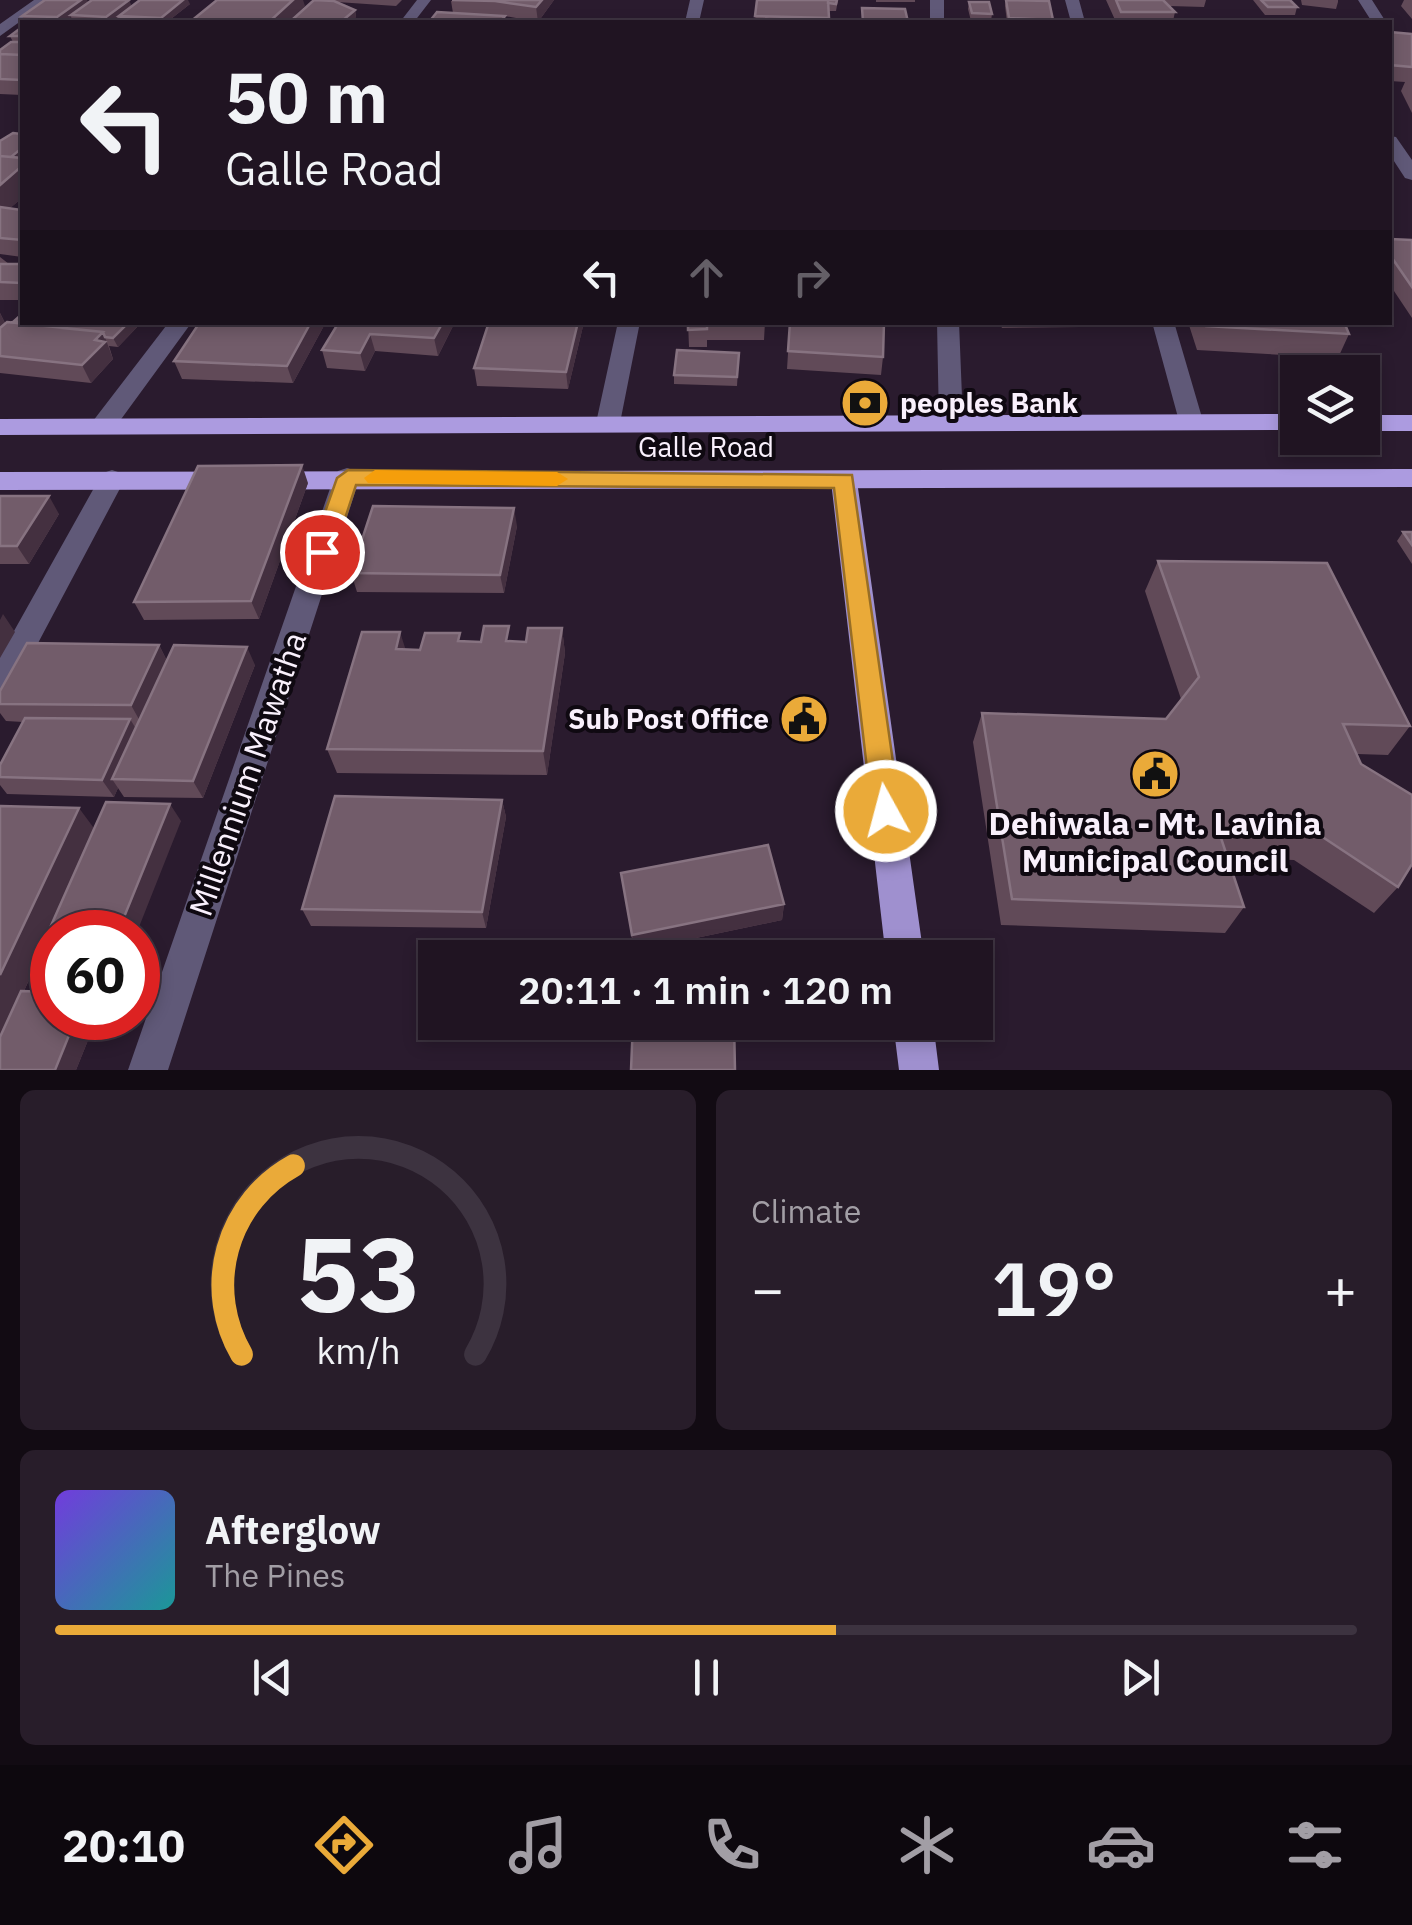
<!DOCTYPE html>
<html lang="en">
<head>
<meta charset="utf-8">
<style>
	body { margin:0; font-family:"IBM Plex Sans",sans-serif; background:#281d2a; color:#f1f3f6; height:100vh; display:flex; flex-direction:column; font-size:38px; white-space:nowrap }
	* { box-sizing:border-box; margin:0 }
	p { font-size:32px; color:#a29ea5 }
	.icon { flex:none; width:55px; height:55px; fill:none; stroke:currentColor; stroke-width:2; stroke-linecap:round; stroke-linejoin:round }
	.map { position:relative; height:1070px; overflow:hidden }
	.panel { display:flex; flex-direction:column; gap:20px; padding:20px; background:#120b13; flex:1 }
	.panel>* { flex:none }
	.hud { position:absolute; left:20px; top:20px; width:1372px; height:305px; border-radius:0px; box-shadow:0 5px 15px #0003,0 0 0 2px #3d3340; background:#201422; color:#f1f3f6; overflow:hidden }
	.fabs { position:absolute; left:1280px; top:355px; display:grid; gap:20px }
	.fabs a { display:grid; place-items:center; width:100px; height:100px; border-radius:0px; background:#201422; box-shadow:0 5px 15px #0003,0 0 0 2px #3d3340; font-size:50px }
	.speed { position:absolute; left:30px; top:910px; display:flex; gap:20px; font-size:50px; font-weight:700; text-align:center }
	.speed>* { display:grid; place-content:center; width:130px; height:130px; border-radius:50%; background:#201422; box-shadow:0 5px 15px #0003,0 0 0 2px #3d3340; line-height:1 }
	.speed .limit { border:15px solid #d22; background:#fff; color:#111 }
	.pin { position:absolute; display:grid; place-items:center; width:85px; height:85px; color:#fff; margin:-42px; border:5px solid #fff; border-radius:50%; box-shadow:0 2px 10px #0007 }
	.me { position:absolute; width:110px; margin:-55px; rotate:353deg; stroke-linejoin:round; filter:drop-shadow(0 0 8px #0008) }
	.turn { display:flex; align-items:center; gap:35px; height:210px; padding:0 40px; font-size:45px }
	.turn .icon { width:130px; height:130px; stroke-width:2.5 }
	.turn b { display:block; font-size:70px; line-height:85px }
	.lanes { display:flex; align-items:center; height:95px; padding:0 40px; background:#0003; justify-content:center; gap:50px; direction:ltr }
	.lanes .off { opacity:.35 }
	.big { font-size:75px; font-weight:600; line-height:1.1 }
	.panel .widget { flex:1; display:flex; flex-direction:column; justify-content:center; gap:15px; min-width:0; padding:0 35px; border-radius:15px; background:#281d2a }
	.panel .dial { align-items:center; gap:0 }
	.dial svg { height:260px; overflow:visible; fill:none; stroke:#3d3340; stroke-width:7; stroke-linecap:round; text-anchor:middle }
	.dial text { fill:#f1f3f6; stroke:none }
	.song { display:flex; align-items:center; gap:30px }
	.cover { width:120px; height:120px; border-radius:15px; background:linear-gradient(135deg,hsl(260 70% 55%),hsl(180 70% 35%)) }
	.played { height:10px; border-radius:5px; background:linear-gradient(90deg,#eaaa39 60%,#3d3340 60%) }
	.keys { display:flex; justify-content:space-around; direction:ltr }
	.heat { display:flex; justify-content:space-between; align-items:center; font-size:55px; direction:ltr }
	.panel .tiles { flex:1; display:grid; gap:20px; grid-template-columns:1fr 1fr }
	.widget:last-child { grid-column:span 2 }
	.trip { position:absolute; left:418px; top:940px; width:575px; height:100px; border-radius:0px; background:#201422; box-shadow:0 5px 15px #0003,0 0 0 2px #3d3340; font-weight:600; line-height:100px; text-align:center }
	.tabs { display:flex; height:160px; justify-content:space-around; align-items:center; background:#0d080e; color:#a29ea5 }
	.tabs .icon { width:70px; height:70px }
	.tabs .selected { color:#eaaa39 }
	.tabs b { font-size:45px; color:#f1f3f6 }
	.map>svg:first-child { display:block }
	.lines { fill:none; stroke-linecap:round; stroke-linejoin:round }
	.minor { fill:#605978; fill-rule:evenodd }
	.primary { fill:#9f90cf; fill-rule:evenodd }
	.trunk { fill:#ac9be0; fill-rule:evenodd }
	.wall { fill:#614a58 }
	.shaded-wall { fill:#443040 }
	.building { fill:#725c6a; stroke:#877381; stroke-width:2.5 }
	.route { fill:#eaaa39; stroke:#986e25; stroke-width:2.5 }
	.slow { fill:#f59e0b }
	.labels { text-anchor:middle; stroke-width:8; stroke-linejoin:round; paint-order:stroke }
	.poi-label { font-size:28px; font-weight:bold; fill:#f9f0fc; stroke:#0f0911; text-anchor:start }
	.street-label { font-size:28px; fill:#f9f0fc; stroke:#0f0911 }
	.near-street-label { font-size:32px; fill:#f9f0fc; stroke:#0f0911 }
	.near-poi-label { font-size:32px; font-weight:bold; fill:#f9f0fc; stroke:#0f0911 }
</style>
</head>
<body>
<div class="map">
<svg width="1412" height="1070" viewBox="0 0 1412 1070">
	<rect width="100%" height="100%" fill="#2a1b2e"/>
	<g class="lines">
		<path class="minor" d="M 34,0 L 50,0 L 0,36 L 0,24 Z
			M 417,0 L 431,0 L 414,22 L 400,22 Z
			M 690,0 L 704,0 L 699,22 L 685,22 Z
			M 930,0 L 944,0 L 944,22 L 930,22 Z
			M 1065,0 L 1079,0 L 1085,22 L 1071,22 Z
			M 1358,0 L 1372,0 L 1386,22 L 1372,22 Z
			M 1390,136 L 1396,137 L 1412,160 L 1412,180 L 1405,178 L 1390,155 Z
			M 169,322 L 192,322 L 111,433 L 93,433 L 90,427 L 93,421 Z
			M 618,322 L 640,322 L 620,423 L 608,431 L 596,423 Z
			M 937,322 L 959,322 L 963,422 L 951,430 L 939,422 Z
			M 1152,322 L 1174,322 L 1203,421 L 1200,427 L 1191,429 L 1179,421 Z
			M 347,468 L 356,471 L 360,477 L 168,1070 L 128,1070 L 334,477 L 338,471 Z
			M 112,470 L 121,473 L 125,479 L 11,694 L 0,697 L 0,656 L 99,479 L 103,473 Z"/>
		<path class="primary" d="M 844,472 L 853,475 L 857,481 L 924,958 L 886,958 L 831,481 L 835,475 Z
			M 893,1022 L 933,1022 L 939,1070 L 899,1070 Z"/>
		<path class="trunk" d="M 1298,414 L 1298,430 L 0,435 L 0,419 Z
			M 1362,415 L 1412,415 L 1412,431 L 1362,431 Z
			M 1412,469 L 1412,487 L 0,490 L 0,472 Z"/>
	</g>
	<path class="wall" d="M 129,0 L 131,6 L 190,4 L 167,22 L 113,22 L 120,18 L 120,16 L 112,22 L 73,22 L 71,17 L 63,22 L 25,22 L 22,16 L 88,2 Z
		M 331,0 L 402,0 L 396,6 L 337,2 L 355,10 L 356,17 L 350,22 L 294,22 L 293,19 Z
		M 554,0 L 538,22 L 505,16 L 453,13 L 451,1 Z
		M 757,0 L 838,0 L 836,11 L 828,11 L 828,22 L 755,22 Z
		M 876,0 L 915,0 L 915,2 L 876,2 Z
		M 1006,0 L 1053,20 L 1053,22 L 1007,22 L 1005,6 Z
		M 1106,0 L 1206,0 L 1204,7 L 1169,6 L 1175,12 L 1173,21 L 1204,22 L 1116,22 Z
		M 1253,0 L 1290,0 L 1297,7 L 1295,15 L 1265,15 Z
		M 1301,0 L 1338,0 L 1338,2 L 1336,9 L 1302,5 Z
		M 1404,0 L 1412,0 L 1412,19 L 1401,6 Z
		M 969,2 L 992,14 L 991,21 L 971,21 L 968,9 Z
		M 22,27 L 22,95 L 0,94 L 0,50 L 13,42 L 10,36 Z
		M 1390,32 L 1412,34 L 1412,113 L 1401,91 L 1405,82 L 1390,81 Z
		M 0,140 L 22,198 L 10,208 L 22,210 L 22,257 L 0,254 Z
		M 1390,239 L 1412,240 L 1412,318 L 1390,285 Z
		M 0,257 L 9,264 L 22,264 L 22,300 L 0,300 Z
		M 0,313 L 5,323 L 142,322 L 118,347 L 109,346 L 113,359 L 91,383 L 0,373 Z
		M 265,322 L 326,322 L 293,383 L 182,379 L 174,361 Z
		M 339,322 L 455,322 L 438,356 L 375,351 L 365,371 L 327,368 L 322,350 Z
		M 489,322 L 584,322 L 568,389 L 477,386 L 474,368 Z
		M 688,322 L 765,322 L 764,340 L 707,340 L 707,347 L 689,347 Z
		M 790,322 L 883,357 L 881,375 L 787,369 Z
		M 999,322 L 1082,322 L 1080,327 L 1002,328 Z
		M 1188,322 L 1344,322 L 1349,334 L 1338,358 L 1197,350 Z
		M 739,353 L 737,386 L 674,384 L 674,375 Z
		M 308,483 L 259,619 L 144,620 L 134,602 Z
		M 0,496 L 59,514 L 29,564 L 0,564 Z
		M 517,526 L 504,593 L 357,592 L 351,573 Z
		M 1403,532 L 1412,532 L 1412,564 L 1397,541 Z
		M 1158,561 L 1410,726 L 1388,755 L 1357,754 L 1398,887 L 1374,913 L 1294,860 L 1228,858 L 1244,907 L 1225,933 L 1001,925 L 973,742 L 982,713 L 1166,719 L 1181,699 L 1145,591 Z
		M 562,628 L 565,653 L 547,775 L 337,773 L 327,749 L 405,649 L 420,650 L 462,641 L 526,642 Z
		M 159,645 L 167,661 L 255,665 L 203,798 L 124,797 L 118,788 L 114,797 L 7,794 L 0,785 L 0,765 L 23,722 L 6,721 L 0,713 L 0,691 Z
		M 502,800 L 506,817 L 486,928 L 311,926 L 302,909 Z
		M 0,806 L 94,829 L 181,821 L 52,932 L 52,981 L 48,981 L 35,967 L 24,991 L 97,1018 L 76,1070 L 0,1070 Z
		M 621,873 L 784,904 L 782,920 L 634,951 Z"/>
	<path class="shaded-wall" d="M 81,0 L 87,0 L 89,4 L 71,15 L 71,17 L 63,22 L 59,22 L 57,17 Z
		M 129,0 L 132,7 L 112,22 L 108,22 L 106,17 Z
		M 183,0 L 188,0 L 190,4 L 167,22 L 163,22 L 161,18 Z
		M 293,0 L 303,0 L 305,6 L 288,22 L 269,22 Z
		M 542,0 L 554,0 L 538,22 L 536,7 Z
		M 355,10 L 356,17 L 350,22 L 342,22 L 342,21 Z
		M 22,148 L 22,198 L 0,217 L 0,185 L 9,159 Z
		M 0,313 L 8,329 L 0,337 Z
		M 129,322 L 142,322 L 118,347 L 113,338 Z
		M 311,322 L 326,322 L 293,383 L 287,366 Z
		M 443,322 L 455,322 L 438,356 L 434,338 Z
		M 578,322 L 584,322 L 568,389 L 566,372 Z
		M 103,332 L 113,359 L 91,383 L 82,365 L 95,340 Z
		M 370,334 L 375,351 L 365,371 L 360,353 Z
		M 302,465 L 308,483 L 259,619 L 251,601 Z
		M 49,496 L 59,514 L 29,564 L 17,546 Z
		M 514,508 L 517,526 L 504,593 L 500,575 Z
		M 3,614 L 15,632 L 0,658 L 0,620 Z
		M 562,628 L 565,653 L 547,775 L 543,751 Z
		M 400,632 L 408,657 L 396,649 Z
		M 159,645 L 168,663 L 141,723 L 131,705 Z
		M 247,647 L 255,665 L 203,798 L 193,781 Z
		M 130,719 L 141,737 L 112,779 L 118,788 L 114,797 L 102,780 Z
		M 502,800 L 506,817 L 486,928 L 482,912 Z
		M 170,804 L 181,821 L 137,932 L 118,932 Z
		M 79,808 L 96,831 L 0,1044 L 0,975 Z
		M 784,904 L 782,920 L 634,951 L 632,935 Z
		M 76,1018 L 97,1018 L 76,1070 L 55,1070 Z"/>
	<path class="building" d="M 45,0 L 81,0 L 57,17 L 22,16 Z
		M 92,0 L 129,0 L 106,17 L 71,15 Z
		M 140,0 L 183,0 L 161,18 L 119,16 Z
		M 217,0 L 293,0 L 269,22 L 190,22 Z
		M 314,0 L 334,1 L 355,10 L 342,21 L 293,19 Z
		M 452,0 L 542,0 L 536,7 L 495,1 Z
		M 757,0 L 828,0 L 829,18 L 755,16 Z
		M 816,0 L 837,0 L 836,4 L 828,3 L 828,0 Z
		M 1006,0 L 1049,1 L 1053,20 L 1009,18 Z
		M 1116,0 L 1163,0 L 1175,12 L 1121,12 Z
		M 1261,0 L 1290,0 L 1297,7 L 1268,7 Z
		M 969,2 L 989,2 L 992,14 L 972,13 Z
		M 862,8 L 905,9 L 908,22 L 863,22 Z
		M 437,12 L 505,16 L 500,22 L 429,22 Z
		M 119,18 L 148,19 L 144,22 L 113,22 Z
		M 766,19 L 813,22 L 765,22 Z
		M 1132,20 L 1204,22 L 1133,22 Z
		M 22,27 L 22,36 L 10,36 Z
		M 1390,32 L 1412,34 L 1412,67 L 1390,65 Z
		M 11,42 L 22,42 L 22,55 L 0,54 L 0,50 Z
		M 0,54 L 22,55 L 22,80 L 0,79 Z
		M 13,133 L 22,134 L 22,148 L 11,157 L 0,156 L 0,141 Z
		M 0,156 L 22,158 L 22,166 L 0,185 Z
		M 0,207 L 22,210 L 22,240 L 0,238 Z
		M 1390,239 L 1412,240 L 1412,287 L 1390,255 Z
		M 0,264 L 22,264 L 22,283 L 0,282 Z
		M 22,314 L 22,322 L 14,321 Z
		M 7,322 L 103,332 L 95,340 L 105,342 L 82,365 L 0,356 L 0,328 Z
		M 24,322 L 61,322 L 56,326 Z
		M 68,322 L 129,322 L 113,338 L 105,337 L 103,332 L 62,328 Z
		M 200,322 L 264,324 L 265,322 L 311,322 L 287,366 L 174,361 Z
		M 339,322 L 443,322 L 434,338 L 370,334 L 360,353 L 322,350 Z
		M 489,322 L 578,322 L 566,372 L 474,368 Z
		M 688,322 L 765,322 L 765,323 L 707,323 L 707,329 L 688,330 Z
		M 790,322 L 884,322 L 883,357 L 788,351 Z
		M 1205,322 L 1344,322 L 1349,334 L 1206,326 Z
		M 677,350 L 739,353 L 737,377 L 674,375 Z
		M 302,465 L 251,601 L 134,602 L 198,466 Z
		M 0,496 L 49,496 L 17,546 L 0,546 Z
		M 373,506 L 514,508 L 500,575 L 351,573 Z
		M 1403,532 L 1412,532 L 1412,545 Z
		M 1158,561 L 1327,563 L 1410,726 L 1343,724 L 1361,764 L 1412,795 L 1412,864 L 1398,887 L 1315,832 L 1218,829 L 1244,907 L 1012,899 L 982,713 L 1166,719 L 1199,677 Z
		M 484,626 L 509,626 L 506,641 L 526,642 L 528,628 L 562,628 L 543,751 L 327,749 L 362,632 L 400,632 L 396,649 L 420,650 L 425,633 L 460,633 L 458,641 L 481,642 Z
		M 27,643 L 159,645 L 131,705 L 0,704 L 0,691 Z
		M 174,645 L 247,647 L 193,781 L 112,779 Z
		M 25,718 L 130,719 L 102,780 L 0,777 L 0,765 Z
		M 335,796 L 502,800 L 482,912 L 302,909 Z
		M 106,802 L 170,804 L 118,932 L 52,932 L 52,966 L 33,966 Z
		M 0,806 L 79,808 L 0,975 Z
		M 768,845 L 784,904 L 632,935 L 621,873 Z
		M 21,991 L 52,992 L 52,1018 L 76,1018 L 55,1070 L 0,1070 L 0,1037 Z
		M 633,1022 L 734,1022 L 735,1070 L 631,1070 Z"/>
	<path class="route" d="M 348,470 L 852,475 L 900,811 L 896,820 L 886,823 L 876,820 L 872,811 L 834,488 L 356,485 L 334,552 L 322,561 L 314,558 L 311,552 L 337,478 Z"/>
	<path class="slow" d="M 375,470 L 557,472 L 568,479 L 557,486 L 368,483 L 364,478 Z"/>
	<defs>
		<g id="bank-disc" transform="scale(2.5)"><circle r="9.5" fill="#eaaa39" stroke="#0f0911"/><path d="M-6-4H6V4H-6ZM0-2.3a2.3 2.3 0 1 0 0 4.6a2.3 2.3 0 1 0 0-4.6Z" fill="#111"/></g>
		<g id="civic-disc" transform="scale(2.5)"><circle r="9.5" fill="#eaaa39" stroke="#0f0911"/><path d="M-.6-6.5H3V-4.5H.6V-3L4-1V1h2V6H-6V1h2V-1L-.6-3ZM-1.2 2.5V6h2.4V2.5Z" fill="#111"/></g>
	</defs>
	<g fill-rule="evenodd">
		<use href="#bank-disc" x="865" y="403"/>
		<use href="#civic-disc" x="804" y="719"/>
		<use href="#civic-disc" x="1155" y="774"/>
	</g>
	<g class="labels">
		<g class="poi-label">
			<text x="900" y="413">peoples Bank</text>
			<text x="769" y="729" text-anchor="end">Sub Post Office</text>
		</g>
		<g class="street-label">
			<text x="706" y="457">Galle Road</text>
		</g>
		<g class="near-street-label">
			<text transform="translate(248 774) rotate(-71)" y="11">Millennium Mawatha</text>
		</g>
		<g class="near-poi-label">
			<text x="1155" y="835">Dehiwala - Mt. Lavinia<tspan x="1155" dy="37">Municipal Council</tspan></text>
		</g>
	</g>
</svg>
<div class="fabs">
<a><svg class="icon" aria-label="layers" viewBox="0 0 24 24"><path d="M12 4l9 5-9 5-9-5zM3 14l9 5 9-5"/></svg></a>
</div>
<div class="speed"><div class="limit">60</div></div>
<div class="pin" style="left:322px;top:552px;background:#d93025"><svg class="icon" aria-label="arrive" viewBox="0 0 24 24"><path d="M6 21V4h12l-3 4 3 4H6"/></svg></div>
<svg class="me" style="left:886px;top:811px" viewBox="-20 -20 40 40"><circle r="17" fill="#eaaa39" stroke="#fff" stroke-width="3"/><path d="M0-11L8 9 0 5-8 9z" fill="#fff"/></svg>
<div class="trip">20:11 · 1 min · 120 m</div>
<div class="hud">
<div class="turn"><svg class="icon" aria-label="left" viewBox="0 0 24 24"><path d="M17 20v-9H6M10 6l-5 5 5 5"/></svg><div><b>50 m</b>Galle Road</div></div>
<div class="lanes"><svg class="icon" aria-label="left" viewBox="0 0 24 24"><path d="M17 20v-9H6M10 6l-5 5 5 5"/></svg><svg class="icon off" aria-label="ahead" viewBox="0 0 24 24"><path d="M12 20V5M6 11l6-6 6 6"/></svg><svg class="icon off" aria-label="right" viewBox="0 0 24 24"><path d="M7 20v-9h11M14 6l5 5-5 5"/></svg></div>
</div>
</div>
<section class="panel">
<div class="tiles">
<div class="widget dial"><svg viewBox="0 0 100 80">
<path d="M14 69A42 42 0 1 1 86 69"/>
<path d="M14 69A42 42 0 0 1 30 11" stroke="#eaaa39"/>
<text x="50" y="56" font-size="32" font-weight="700">53</text>
<text x="50" y="72" font-size="11">km/h</text>
</svg></div>
<div class="widget"><p>Climate</p>
<div class="heat"><a>−</a><b class="big">19°</b><a>+</a></div>
</div>
<div class="widget">
<div class="song"><i class="cover"></i><div><b>Afterglow</b><p>The Pines</p></div></div>
<div class="played"></div>
<div class="keys"><svg class="icon" aria-label="previous" viewBox="0 0 24 24"><path d="M18 5L8 12l10 7zM5 5v14"/></svg><svg class="icon" aria-label="pause" viewBox="0 0 24 24"><path d="M8 5v14M16 5v14"/></svg><svg class="icon" aria-label="next" viewBox="0 0 24 24"><path d="M6 5l10 7-10 7zM19 5v14"/></svg></div>
</div>
</div>
</section>
<nav class="tabs">
<b>20:10</b>
<svg class="icon selected" aria-label="directions" viewBox="0 0 24 24"><path d="M12 3l9 9-9 9-9-9zM9 14v-3h6M13 9l2 2-2 2"/></svg>
<svg class="icon" aria-label="music" viewBox="0 0 24 24"><path d="M9 18V5l10-2v13"/><circle cx="6" cy="18" r="3"/><circle cx="16" cy="16" r="3"/></svg>
<svg class="icon" aria-label="phone" viewBox="0 0 24 24"><path d="M5 4h4l2 5-3 2q2 4 5 5l2-3 5 2v4C11 20 4 13 5 4z"/></svg>
<svg class="icon" aria-label="climate" viewBox="0 0 24 24"><path d="M12 3v18M4 7l16 10M4 17L20 7"/></svg>
<svg class="icon" aria-label="car" viewBox="0 0 24 24"><path d="M5 17H2v-5l4-1 3-4h7l3 4 3 1v5h-3M9 17h6M6 11h13"/><circle cx="7" cy="17" r="2"/><circle cx="17" cy="17" r="2"/></svg>
<svg class="icon" aria-label="filters" viewBox="0 0 24 24"><path d="M4 7h16M4 17h16"/><circle cx="9" cy="7" r="2"/><circle cx="15" cy="17" r="2"/></svg>
</nav>
</body>
</html>
